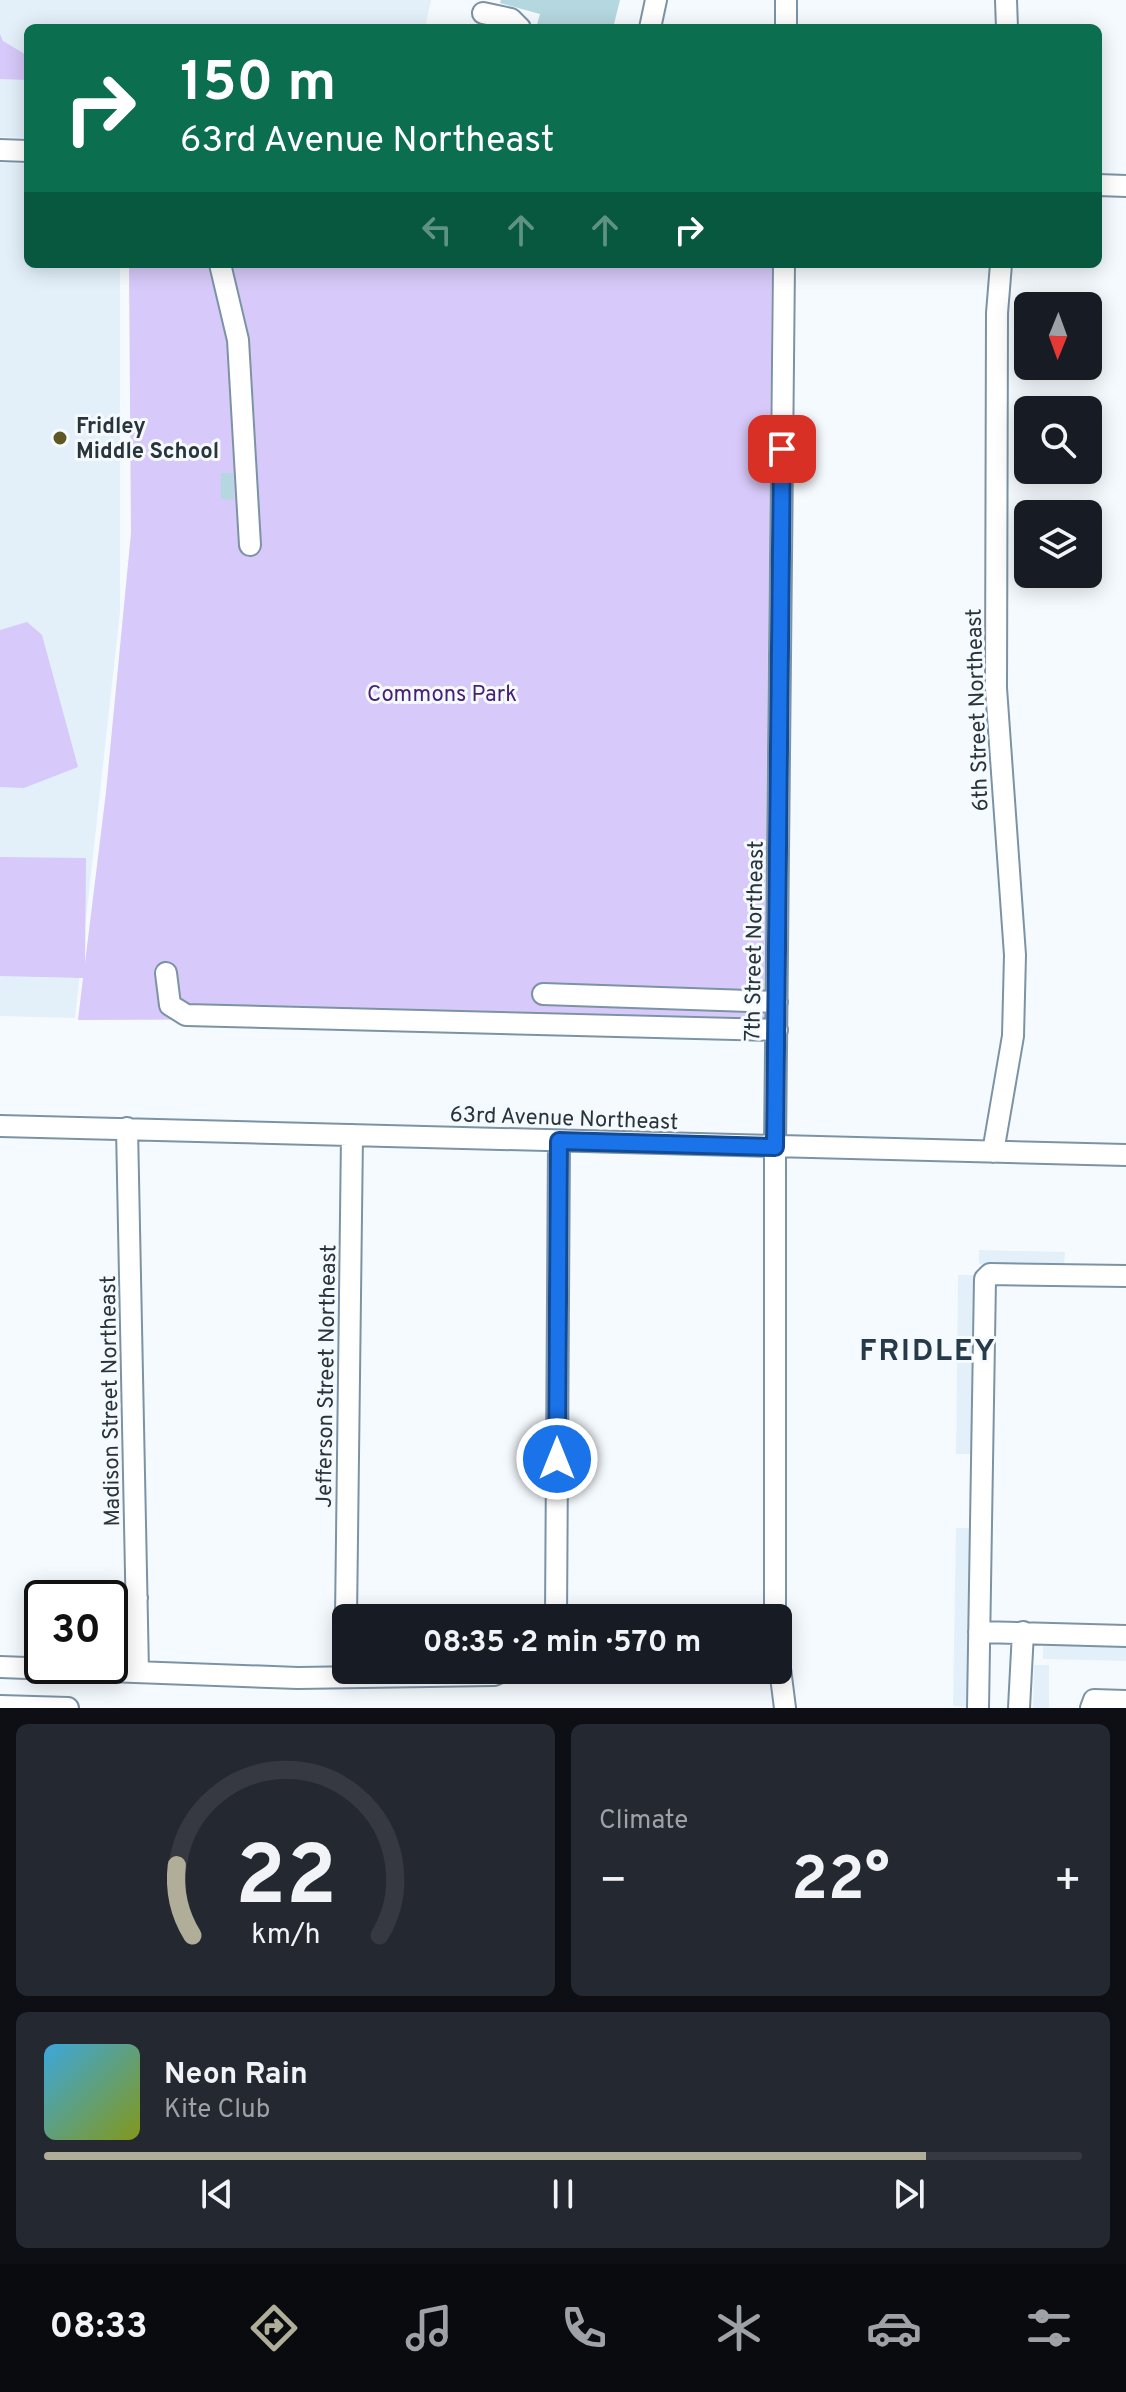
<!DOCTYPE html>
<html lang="en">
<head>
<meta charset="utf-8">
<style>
	body { margin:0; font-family:Overpass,sans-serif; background:#242831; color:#f1f3f6; height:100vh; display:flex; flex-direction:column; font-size:30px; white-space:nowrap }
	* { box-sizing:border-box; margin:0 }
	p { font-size:26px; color:#9ea1a6 }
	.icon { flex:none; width:44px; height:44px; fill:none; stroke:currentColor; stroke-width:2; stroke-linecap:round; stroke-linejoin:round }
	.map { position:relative; height:1708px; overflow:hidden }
	.sheet { display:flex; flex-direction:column; gap:16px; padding:16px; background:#0d0f14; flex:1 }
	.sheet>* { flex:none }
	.banner { position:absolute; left:24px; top:24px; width:1078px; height:244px; border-radius:12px; box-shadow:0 4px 20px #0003; background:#0b6e4f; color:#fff; overflow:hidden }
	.needle { width:52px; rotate:181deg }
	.fabs { position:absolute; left:1014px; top:292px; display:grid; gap:16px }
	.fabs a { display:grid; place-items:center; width:88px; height:88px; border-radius:12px; background:#171b24; box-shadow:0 4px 20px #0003; font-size:40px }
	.speed { position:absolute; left:24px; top:1580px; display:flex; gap:16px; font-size:40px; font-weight:700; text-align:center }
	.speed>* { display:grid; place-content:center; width:104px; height:104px; border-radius:50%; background:#171b24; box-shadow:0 4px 20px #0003; line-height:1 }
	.speed .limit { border:4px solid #111; border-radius:12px; background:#fff; color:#111 }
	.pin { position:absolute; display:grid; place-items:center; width:68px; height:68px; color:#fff; margin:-34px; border-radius:16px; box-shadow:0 4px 12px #0006 }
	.me { position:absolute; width:88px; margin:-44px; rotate:0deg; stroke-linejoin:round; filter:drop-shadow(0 0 6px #0008) }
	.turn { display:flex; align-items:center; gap:28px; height:168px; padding:0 24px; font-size:36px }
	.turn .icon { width:104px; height:104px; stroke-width:2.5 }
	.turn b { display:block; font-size:56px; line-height:68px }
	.lanes { display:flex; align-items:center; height:76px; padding:0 24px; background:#0003; justify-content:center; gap:40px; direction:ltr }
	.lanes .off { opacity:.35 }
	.big { font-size:60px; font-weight:700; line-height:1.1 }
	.sheet .card { flex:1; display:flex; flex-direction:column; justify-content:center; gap:12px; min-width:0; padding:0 28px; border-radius:12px; background:#242831 }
	.sheet .dial { align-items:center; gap:0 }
	.dial svg { height:208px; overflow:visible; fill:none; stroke:#363941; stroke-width:7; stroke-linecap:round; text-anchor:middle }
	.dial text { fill:#f1f3f6; stroke:none }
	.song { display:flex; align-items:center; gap:24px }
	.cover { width:96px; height:96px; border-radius:12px; background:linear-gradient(135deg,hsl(200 70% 55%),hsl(70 70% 35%)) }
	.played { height:8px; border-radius:4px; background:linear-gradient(90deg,#b0ad98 85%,#363941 85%) }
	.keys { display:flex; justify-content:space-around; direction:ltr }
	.heat { display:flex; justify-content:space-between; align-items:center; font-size:44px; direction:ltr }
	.sheet .tiles { flex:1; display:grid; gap:16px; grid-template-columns:1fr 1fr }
	.card:last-child { grid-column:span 2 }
	.trip { position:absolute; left:332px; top:1604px; width:460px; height:80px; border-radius:12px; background:#171b24; box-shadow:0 4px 20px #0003; font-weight:700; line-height:80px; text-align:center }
	.menu { display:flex; height:128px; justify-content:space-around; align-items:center; background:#090b0e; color:#9ea1a6 }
	.menu .icon { width:56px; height:56px }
	.menu .on { color:#b0ad98 }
	.menu b { font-size:36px; color:#f1f3f6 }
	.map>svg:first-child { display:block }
	.built { fill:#e3f0fa }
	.green { fill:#d7c9f9 }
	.building { fill:#b5d7df }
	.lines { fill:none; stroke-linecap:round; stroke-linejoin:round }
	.minor-casing { stroke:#7c93a5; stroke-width:24 }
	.minor { stroke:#fff; stroke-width:20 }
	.route-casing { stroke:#114b97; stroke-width:20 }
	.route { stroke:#1a73e8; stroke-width:14 }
	.poi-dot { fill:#605824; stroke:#f5fafe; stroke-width:3 }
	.labels { text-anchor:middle; stroke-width:6; stroke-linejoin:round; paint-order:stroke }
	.poi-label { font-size:22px; font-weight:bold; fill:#2a343b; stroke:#f5fafe; text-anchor:start }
	.park-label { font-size:22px; fill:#47207a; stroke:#f5fafe }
	.street-label { font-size:22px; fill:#2a343b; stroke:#f5fafe }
	.district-label { font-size:30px; font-weight:bold; letter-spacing:2px; fill:#263a4a; stroke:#f5fafe }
</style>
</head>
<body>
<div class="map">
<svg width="1126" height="1708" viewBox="0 0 1126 1708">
	<rect width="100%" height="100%" fill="#f5fafe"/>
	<path class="built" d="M 0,0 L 431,0 L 425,28 L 28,28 L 28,138 L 0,137 Z
		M 0,163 L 28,164 L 28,264 L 120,264 L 120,612 L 75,1018 L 0,1016 Z
		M 979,1250 L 1065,1252 L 1064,1267 L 979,1264 Z
		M 958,1275 L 974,1275 L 971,1454 L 956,1454 Z
		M 956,1528 L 971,1528 L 968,1707 L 953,1706 Z
		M 1043,1644 L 1126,1646 L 1126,1661 L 1043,1659 Z
		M 1034,1665 L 1049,1665 L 1049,1708 L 1033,1708 Z"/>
	<path class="green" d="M 0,34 L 3,41 L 28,56 L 28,80 L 0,79 Z
		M 129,264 L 772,264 L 764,1026 L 342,1019 L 78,1020 L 83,978 L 0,976 L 0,857 L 86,858 L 85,963 L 106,792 L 131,533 Z
		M 27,622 L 42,635 L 78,767 L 24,788 L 0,787 L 0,630 Z"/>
	<path class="building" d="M 501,0 L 620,0 L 613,28 L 536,28 L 540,14 L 500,3 Z
		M 221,473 L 233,473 L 234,500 L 221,499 Z"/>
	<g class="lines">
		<g class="minor-casing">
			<path id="minor" d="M 1006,0 L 1007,28
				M 483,13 L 511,19 L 520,28
				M 650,28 L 656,0
				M 786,28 L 786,0
				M 0,150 L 28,151
				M 1098,185 L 1126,186
				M 220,264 L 238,340 L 250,545
				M 166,973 L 170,1005 L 186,1015 L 777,1030
				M 543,994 L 777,1002
				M 0,1126 L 1126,1155
				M 127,1128 L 138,1672
				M 993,1152 L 1013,1036 L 1015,955 L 996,688 L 997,313 L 1001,264
				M 110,1598 L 137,1598
				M 346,1618 L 352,1135
				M 556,1618 L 559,1141
				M 775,1618 L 775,1147 L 784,264
				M 979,1632 L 1126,1636
				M 778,1653 L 785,1708
				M 0,1667 L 298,1678 L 494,1675 L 506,1670
				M 0,1706 L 68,1708
				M 978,1708 L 985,1279 L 990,1274 L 1126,1276
				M 1019,1708 L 1023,1632
				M 1091,1708 L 1094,1700 L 1126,1701"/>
		</g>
		<use href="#minor" class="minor"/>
	</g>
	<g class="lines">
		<g class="route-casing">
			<path id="route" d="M 557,1459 L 559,1141 L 775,1147 L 782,449"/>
		</g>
		<use href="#route" class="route"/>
	</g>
	<circle class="poi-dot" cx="60" cy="438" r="8"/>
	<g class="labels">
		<g class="poi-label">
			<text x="76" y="433">Fridley<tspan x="76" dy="25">Middle School</tspan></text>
		</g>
		<g class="park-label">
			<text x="442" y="701">Commons Park</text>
		</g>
		<g class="street-label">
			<text transform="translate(976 710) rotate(-92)" y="8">6th Street Northeast</text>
			<text transform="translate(753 941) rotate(-89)" y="8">7th Street Northeast</text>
			<text transform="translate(564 1117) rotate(2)" y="8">63rd Avenue Northeast</text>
			<text transform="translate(325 1376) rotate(-89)" y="8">Jefferson Street Northeast</text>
			<text transform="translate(109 1401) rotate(-91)" y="8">Madison Street Northeast</text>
		</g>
		<g class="district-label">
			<text x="928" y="1360">FRIDLEY</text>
		</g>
	</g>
</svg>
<div class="fabs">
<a><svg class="needle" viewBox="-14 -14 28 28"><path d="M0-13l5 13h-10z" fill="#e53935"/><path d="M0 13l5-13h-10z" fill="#9ea1a6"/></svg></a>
<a><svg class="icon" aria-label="search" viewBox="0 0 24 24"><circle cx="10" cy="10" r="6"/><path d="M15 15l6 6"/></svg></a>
<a><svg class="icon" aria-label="layers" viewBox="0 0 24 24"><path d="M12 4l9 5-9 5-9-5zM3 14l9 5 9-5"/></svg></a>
</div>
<div class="speed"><div class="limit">30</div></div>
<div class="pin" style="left:782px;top:449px;background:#d93025"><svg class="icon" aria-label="arrive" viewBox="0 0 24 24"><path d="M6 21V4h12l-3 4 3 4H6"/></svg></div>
<svg class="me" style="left:557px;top:1459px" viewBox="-20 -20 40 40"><circle r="17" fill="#1a73e8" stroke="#fff" stroke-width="3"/><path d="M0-11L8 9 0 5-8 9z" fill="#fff"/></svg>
<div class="trip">08:35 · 2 min · 570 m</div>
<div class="banner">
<div class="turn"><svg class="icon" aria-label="right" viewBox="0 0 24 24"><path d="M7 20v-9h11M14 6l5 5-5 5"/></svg><div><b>150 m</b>63rd Avenue Northeast</div></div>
<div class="lanes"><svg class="icon off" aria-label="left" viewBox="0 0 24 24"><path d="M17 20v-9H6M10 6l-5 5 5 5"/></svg><svg class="icon off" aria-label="ahead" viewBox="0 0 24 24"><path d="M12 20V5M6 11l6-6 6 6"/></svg><svg class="icon off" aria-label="ahead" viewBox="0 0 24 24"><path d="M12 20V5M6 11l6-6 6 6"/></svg><svg class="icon" aria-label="right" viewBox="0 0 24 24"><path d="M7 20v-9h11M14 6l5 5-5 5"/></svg></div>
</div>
</div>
<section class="sheet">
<div class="tiles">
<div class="card dial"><svg viewBox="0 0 100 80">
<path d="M14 69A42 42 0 1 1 86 69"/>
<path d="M14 69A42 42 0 0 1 8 42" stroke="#b0ad98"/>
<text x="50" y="56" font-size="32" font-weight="700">22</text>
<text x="50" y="72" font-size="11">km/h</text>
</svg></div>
<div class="card"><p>Climate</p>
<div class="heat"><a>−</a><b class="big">22°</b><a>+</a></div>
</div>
<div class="card">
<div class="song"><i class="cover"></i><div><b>Neon Rain</b><p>Kite Club</p></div></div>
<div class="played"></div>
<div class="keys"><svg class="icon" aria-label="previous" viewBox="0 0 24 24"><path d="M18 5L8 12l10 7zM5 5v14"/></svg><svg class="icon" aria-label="pause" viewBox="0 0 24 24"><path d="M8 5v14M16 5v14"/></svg><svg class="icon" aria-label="next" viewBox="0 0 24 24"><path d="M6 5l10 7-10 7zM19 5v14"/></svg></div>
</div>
</div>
</section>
<nav class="menu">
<b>08:33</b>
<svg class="icon on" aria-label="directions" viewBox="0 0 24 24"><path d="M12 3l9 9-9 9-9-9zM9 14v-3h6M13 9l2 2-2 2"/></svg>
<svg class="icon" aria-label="music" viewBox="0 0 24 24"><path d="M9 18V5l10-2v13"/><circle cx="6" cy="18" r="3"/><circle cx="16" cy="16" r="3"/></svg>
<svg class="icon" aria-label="phone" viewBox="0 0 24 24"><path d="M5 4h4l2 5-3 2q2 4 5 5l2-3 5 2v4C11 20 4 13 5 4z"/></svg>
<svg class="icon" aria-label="climate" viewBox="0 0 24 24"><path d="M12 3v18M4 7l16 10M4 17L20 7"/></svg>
<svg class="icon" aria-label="car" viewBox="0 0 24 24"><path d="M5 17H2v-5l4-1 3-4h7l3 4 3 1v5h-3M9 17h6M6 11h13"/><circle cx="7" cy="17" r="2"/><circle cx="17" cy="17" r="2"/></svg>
<svg class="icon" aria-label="filters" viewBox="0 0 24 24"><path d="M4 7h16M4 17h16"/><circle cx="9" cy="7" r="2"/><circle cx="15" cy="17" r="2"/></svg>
</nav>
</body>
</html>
